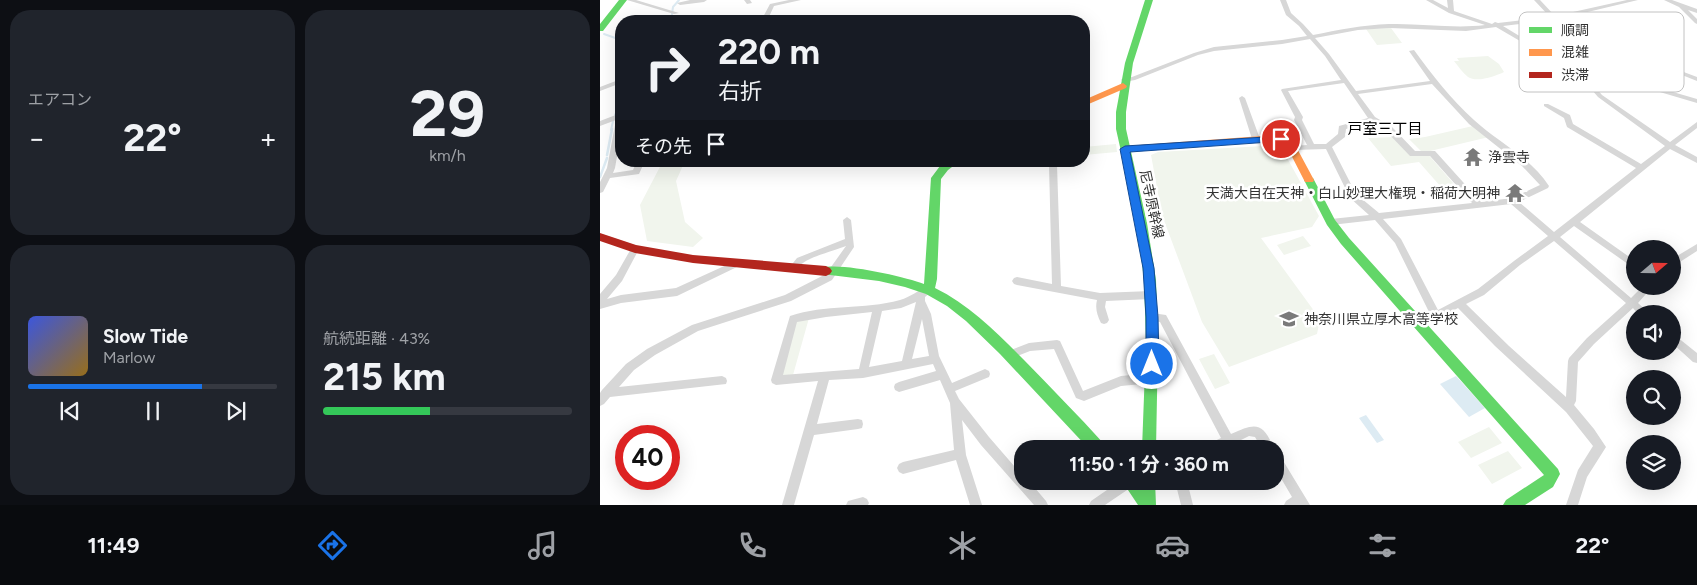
<!DOCTYPE html>
<html lang="ja">
<head>
<meta charset="utf-8">
<style>
	body { margin:0; font-family:Figtree,"Noto Sans JP",sans-serif; background:#20242c; color:#f1f3f6; height:100vh; display:flex; flex-direction:column; font-size:19px; white-space:nowrap }
	* { box-sizing:border-box; margin:0 }
	p { font-size:16px; color:#9ea1a6 }
	.icon { flex:none; width:28px; height:28px; fill:none; stroke:currentColor; stroke-width:2; stroke-linecap:round; stroke-linejoin:round }
	.map { position:relative; flex:1; overflow:hidden }
	.drawer { display:flex; flex-direction:column; gap:10px; padding:10px; background:#0d0f14; width:600px }
	.drawer>* { flex:none }
	.top-card { position:absolute; left:15px; top:15px; width:475px; height:152px; border-radius:20px; box-shadow:0 5px 20px #0002; background:#171b24; color:#f1f3f6; overflow:hidden }
	.needle { width:32px; rotate:70deg }
	.controls { position:absolute; left:1026px; top:240px; display:grid; gap:10px }
	.controls a { display:grid; place-items:center; width:55px; height:55px; border-radius:50%; background:#171b24; box-shadow:0 5px 20px #0002; font-size:25px }
	.speed { position:absolute; left:15px; top:425px; display:flex; gap:10px; font-size:25px; font-weight:700; text-align:center }
	.speed>* { display:grid; place-content:center; width:65px; height:65px; border-radius:50%; background:#171b24; box-shadow:0 5px 20px #0002; line-height:1 }
	.speed .limit { border:8px solid #d22; background:#fff; color:#111 }
	.pin { position:absolute; display:grid; place-items:center; width:42px; height:42px; color:#fff; margin:-21px; border:2px solid #fff; border-radius:50%; box-shadow:0 1px 5px #0007 }
	.me { position:absolute; width:55px; margin:-28px; rotate:0deg; stroke-linejoin:round; filter:drop-shadow(0 0 4px #0008) }
	.turn { display:flex; align-items:center; gap:18px; height:105px; padding:0 20px; font-size:22px }
	.turn .icon { width:65px; height:65px; stroke-width:2.5 }
	.turn b { display:block; font-size:35px; line-height:42px }
	.then { display:flex; align-items:center; height:48px; padding:0 20px; background:#0003; gap:10px; font-size:19px }
	.big { font-size:38px; font-weight:700; line-height:1.1 }
	.drawer .tile { flex:1; display:flex; flex-direction:column; justify-content:center; gap:8px; min-width:0; padding:0 18px; border-radius:20px; background:#20242c }
	.drawer .dial { align-items:center; gap:0 }
	.dial b { font-size:65px; line-height:1 }
	.song { display:flex; align-items:center; gap:15px }
	.cover { width:60px; height:60px; border-radius:8px; background:linear-gradient(135deg,hsl(230 70% 55%),hsl(40 70% 35%)) }
	.played { height:5px; border-radius:2px; background:linear-gradient(90deg,#1a73e8 70%,#363941 70%) }
	.keys { display:flex; justify-content:space-around; direction:ltr }
	.heat { display:flex; justify-content:space-between; align-items:center; font-size:28px; direction:ltr }
	.charge { height:8px; border-radius:4px; background:linear-gradient(90deg,#34c759 43%,#363941 0) }
	.drawer .tiles { flex:1; display:grid; gap:10px; grid-template-columns:repeat(2,1fr) }
	.trip { position:absolute; left:414px; top:440px; width:270px; height:50px; border-radius:20px; background:#171b24; box-shadow:0 5px 20px #0002; font-weight:700; line-height:50px; text-align:center }
	.tab-bar { display:flex; height:80px; justify-content:space-around; align-items:center; background:#090b0e; color:#9ea1a6 }
	.tab-bar .icon { width:35px; height:35px }
	.tab-bar .active { color:#1a73e8 }
	.tab-bar b { font-size:22px; color:#f1f3f6 }
	main { display:flex; flex:1; min-height:0 }
	.map>svg:first-child { display:block }
	.green { fill:#f1f5ed }
	.water { fill:#ddebf3 }
	.lines { fill:none; stroke-linecap:round; stroke-linejoin:round }
	.stream-far1 { stroke:#ddebf3; stroke-width:2 }
	.stream { stroke:#ddebf3; stroke-width:2.5 }
	.street { fill:#d7d7d7; fill-rule:evenodd }
	.fast { fill:#63d668; fill-rule:evenodd }
	.slow { fill:#ff974d; fill-rule:evenodd }
	.jam { fill:#b3261e; fill-rule:evenodd }
	.route { fill:#1a73e8; stroke:#114b97 }
	.labels { text-anchor:middle; stroke-width:5; stroke-linejoin:round; paint-order:stroke }
	.poi-label { font-size:14px; fill:#333; stroke:#fff; text-anchor:start }
	.street-label { font-size:14px; fill:#333; stroke:#fff }
	.neighbourhood-label { font-size:15px; fill:#000; stroke:#fff }
	.key { fill:#fff; stroke:#c2c2c2; stroke-width:1 }
	.key-label { font-size:14px; fill:#333 }
</style>
</head>
<body>
<main>
<section class="drawer">
<div class="tiles">
<div class="tile"><p>エアコン</p>
<div class="heat"><a>−</a><b class="big">22°</b><a>+</a></div>
</div>
<div class="tile dial"><b>29</b><p>km/h</p></div>
<div class="tile">
<div class="song"><i class="cover"></i><div><b>Slow Tide</b><p>Marlow</p></div></div>
<div class="played"></div>
<div class="keys"><svg class="icon" aria-label="previous" viewBox="0 0 24 24"><path d="M18 5L8 12l10 7zM5 5v14"/></svg><svg class="icon" aria-label="pause" viewBox="0 0 24 24"><path d="M8 5v14M16 5v14"/></svg><svg class="icon" aria-label="next" viewBox="0 0 24 24"><path d="M6 5l10 7-10 7zM19 5v14"/></svg></div>
</div>
<div class="tile"><p>航続距離 · 43%</p><b class="big">215 km</b><div class="charge"></div></div>
</div>
</section>
<div class="map">
<svg width="1097" height="505" viewBox="0 0 1097 505">
	<rect width="100%" height="100%" fill="#fff"/>
	<path class="green" d="M 791,28 L 802,43 L 777,45 L 766,29 Z
		M 888,56 L 899,64 L 904,72 C 896,76 877,83 868,77 C 863,73 858,66 854,61 L 859,61 L 857,58 Z
		M 873,126 L 889,137 L 826,152 L 854,184 L 841,187 L 819,162 L 791,166 L 768,138 L 795,137 L 812,155 L 822,152 L 809,139 L 825,137 Z
		M 516,144 L 517,152 L 484,155 L 484,147 Z
		M 680,145 L 719,216 L 712,227 L 661,238 L 720,319 L 717,334 L 629,367 L 602,322 L 562,215 L 551,155 L 558,152 Z
		M 63,161 L 85,161 L 76,181 L 85,222 L 103,238 L 93,247 L 47,241 L 40,205 Z
		M 703,236 L 711,246 L 684,255 L 677,245 Z
		M 209,318 L 193,375 L 178,377 L 194,320 Z
		M 614,354 L 630,383 L 615,389 L 599,359 Z
		M 889,427 L 902,443 L 871,458 L 858,442 Z
		M 908,451 L 922,468 L 892,484 L 878,465 Z"/>
	<path class="water" d="M 856,376 L 885,408 L 869,417 L 840,384 Z
		M 766,415 L 784,440 L 777,443 L 759,418 Z"/>
	<g class="lines">
		<path class="stream-far1" d="M 71,21 L 73,7 L 79,0
			M 4,34 L 21,40
			M 15,115 L 21,104
			M 11,130 L 13,121"/>
		<path class="stream" d="M 7,155 L 12,129
			M 0,177 L 7,158"/>
		<path class="street" d="M 27,0 L 36,0 L 79,13 L 74,14 Z
			M 90,0 L 107,0 L 104,2 L 80,5 L 77,3 Z
			M 144,0 L 150,0 L 152,3 L 147,4 Z
			M 189,0 L 201,0 L 174,6 L 167,21 L 161,21 L 170,4 Z
			M 680,0 L 686,0 L 691,13 L 703,24 L 713,35 C 738,30 763,25 789,24 C 821,23 853,29 885,25 L 849,13 L 826,0 L 833,0 L 848,8 L 847,0 L 853,0 L 854,11 L 892,24 L 895,22 L 898,23 L 950,17 L 934,0 L 940,0 L 955,16 L 1027,0 L 1038,0 L 954,20 L 903,26 L 936,46 L 959,66 L 990,81 L 1002,95 L 1070,142 L 1097,122 L 1097,128 L 1075,145 L 1097,157 L 1097,163 L 1070,149 L 980,222 L 1035,261 L 1035,269 L 974,226 L 960,237 L 1031,298 L 1043,286 L 1053,286 L 1038,303 L 1050,314 L 1038,314 L 1033,308 L 994,344 L 978,362 L 976,401 L 974,405 L 994,429 L 1006,447 L 987,477 L 978,505 L 966,505 L 978,470 L 993,446 L 966,412 L 895,346 L 858,308 L 822,327 L 819,328 L 816,327 L 814,324 L 816,321 L 830,314 L 795,243 L 775,220 L 731,225 L 728,224 L 727,222 L 731,219 L 769,215 L 750,198 L 726,149 L 694,150 L 690,148 L 694,146 L 707,145 L 694,120 L 695,117 L 681,90 L 682,89 L 741,80 L 725,56 L 710,39 L 682,44 L 614,51 L 598,55 L 535,80 L 524,82 L 521,80 L 522,79 L 532,77 L 594,53 L 614,47 L 682,40 L 707,36 L 699,26 L 686,15 ZM 896,27 L 932,48 L 955,68 L 986,83 L 998,97 L 1065,146 L 1041,164 L 973,124 L 970,115 L 948,104 L 944,104 L 944,106 L 964,118 L 967,127 L 1036,168 L 954,232 L 919,202 L 948,188 L 949,186 C 931,158 898,142 874,120 C 851,99 832,75 814,50 L 809,51 L 830,81 L 756,91 L 729,54 L 715,38 L 758,30 L 790,28 L 866,31 ZM 744,83 L 768,118 L 739,126 L 738,134 L 726,144 L 714,144 L 702,120 L 703,117 L 688,91 ZM 832,84 L 869,124 L 922,166 L 940,185 L 912,198 L 881,202 L 835,151 L 815,151 L 792,127 L 775,117 L 758,94 ZM 771,122 L 786,131 L 810,156 L 830,156 L 872,203 L 779,213 L 756,194 L 732,147 L 745,137 L 746,129 ZM 911,204 L 948,236 L 914,261 L 878,289 L 838,310 L 801,239 L 783,219 ZM 954,241 L 1026,303 L 987,338 L 969,358 L 968,361 L 966,397 L 909,346 L 866,304 L 884,295 L 920,265 Z
			M 1064,0 L 1072,0 L 1097,9 L 1097,13 L 1088,10 L 1097,19 L 1097,24 L 1095,23 L 1079,7 Z
			M 971,41 L 975,41 L 1081,71 L 1097,77 L 1097,81 L 1077,73 L 971,43 Z
			M 1011,74 L 1097,99 L 1097,103 L 1009,77 L 1008,76 Z
			M 21,79 L 21,83 L 0,91 L 0,87 Z
			M 642,96 L 645,98 L 660,139 L 659,141 L 656,141 L 652,139 L 639,98 Z
			M 21,113 L 21,133 L 15,168 L 13,173 L 33,170 L 37,161 L 43,161 L 44,163 L 39,174 L 10,178 L 3,192 L 0,193 L 0,182 L 7,168 L 16,120 L 0,126 L 0,121 Z
			M 453,162 L 457,165 L 461,286 L 500,293 L 551,291 L 554,292 L 556,295 L 554,298 L 551,299 L 506,301 L 505,307 L 509,320 L 507,323 L 504,324 L 501,323 C 497,315 495,308 497,300 L 417,285 L 414,284 L 412,281 L 414,278 L 417,277 L 452,284 L 449,165 Z
			M 247,217 L 251,220 L 254,247 L 232,280 L 191,301 L 98,331 L 55,355 L 34,370 L 19,387 L 122,376 L 126,378 L 127,381 L 126,384 L 10,397 L 4,404 L 0,406 L 0,393 L 2,390 L 26,364 L 47,349 L 92,325 L 185,295 L 226,274 L 246,246 C 236,250 210,257 203,263 C 197,267 198,272 190,270 L 189,268 L 197,258 L 245,239 L 243,220 Z
			M 1097,244 L 1097,251 L 1072,267 L 1072,259 Z
			M 35,246 L 39,249 L 22,281 L 7,299 L 21,295 L 76,288 L 133,262 L 139,262 L 140,264 L 139,266 L 77,296 L 21,303 L 0,309 L 0,294 L 16,275 L 32,247 Z
			M 328,286 L 331,287 L 333,290 L 325,297 L 325,301 L 331,314 L 339,356 L 352,383 L 385,369 L 389,371 L 390,374 L 389,377 L 355,391 L 359,399 L 389,437 L 422,475 L 422,481 L 429,481 L 446,501 L 448,505 L 434,505 L 381,445 L 362,420 L 366,455 L 382,505 L 370,505 L 356,460 L 303,474 L 299,472 L 297,468 L 299,464 L 303,462 L 354,450 L 350,403 L 340,380 L 299,392 L 295,390 L 294,387 L 295,384 L 299,382 L 336,371 L 333,364 L 263,378 L 229,380 L 217,424 L 258,419 L 262,420 L 263,424 L 262,428 L 258,429 L 214,435 L 194,505 L 182,505 L 218,381 L 176,385 L 172,383 L 171,380 L 190,316 C 225,304 264,310 300,300 C 311,297 318,290 328,286 ZM 316,302 L 302,361 L 269,367 L 282,311 L 301,308 ZM 272,312 L 259,369 L 183,375 L 197,322 L 226,317 ZM 322,319 L 329,356 L 312,359 Z
			M 552,313 L 566,315 L 631,434 C 655,423 663,421 674,449 L 662,449 L 655,437 L 649,436 L 623,449 L 605,449 L 606,445 L 621,438 L 560,322 L 549,320 L 547,317 L 549,314 Z
			M 1072,333 L 1097,353 L 1097,363 L 1093,362 L 1072,343 Z
			M 457,340 L 460,341 L 483,391 L 521,376 L 552,373 L 556,375 L 557,378 L 556,381 L 552,383 L 521,386 L 484,401 L 476,398 L 454,349 L 430,351 L 410,359 L 406,358 L 405,355 L 406,352 L 429,343 Z
			M 675,452 L 679,454 L 710,505 L 684,505 L 686,501 L 692,497 L 675,468 Z
			M 520,481 L 535,482 L 533,486 L 505,505 L 489,505 L 491,501 Z
			M 575,481 L 587,481 L 593,505 L 581,505 Z
			M 263,497 L 267,499 L 269,503 L 268,505 L 246,505 L 248,501 Z"/>
		<path class="fast" d="M 19,0 L 27,0 L 3,31 L 0,31 L 0,24 Z
			M 545,0 L 553,0 L 533,63 L 526,112 L 526,129 L 547,223 L 556,280 L 558,343 L 556,449 L 542,449 L 546,343 L 544,280 L 537,223 L 516,129 L 516,112 L 525,63 Z
			M 347,161 L 360,161 L 348,170 L 341,179 L 337,279 L 335,288 C 370,305 397,333 424,360 C 451,388 478,415 504,444 L 506,449 L 489,449 L 400,354 L 366,321 L 347,306 L 326,294 L 305,287 L 279,281 L 222,274 L 220,271 L 222,268 C 240,262 305,277 324,284 L 331,178 L 340,166 Z
			M 709,177 L 713,178 L 735,220 L 749,238 L 958,469 L 960,474 L 953,487 L 925,505 L 903,505 L 906,500 L 944,475 L 741,244 L 727,225 L 704,180 Z
			M 522,481 L 539,481 L 540,484 L 541,481 L 555,481 L 556,505 L 538,505 Z"/>
		<path class="slow" d="M 523,83 L 527,86 L 526,88 L 484,106 L 484,100 Z
			M 674,135 L 693,141 L 714,180 L 713,182 L 705,182 L 686,145 L 674,141 L 525,152 L 520,149 L 525,146 Z"/>
		<path class="jam" d="M 0,233 L 36,245 L 93,255 L 226,266 L 230,268 L 232,271 L 230,274 L 226,276 L 93,263 L 35,253 L 0,241 Z"/>
	</g>
	<path class="route" d="M 681,136 L 686,139 L 684,141 L 530,152 L 554,268 L 558,317 L 559,364 L 557,368 L 552,369 L 547,368 L 546,364 L 546,317 L 543,268 L 520,149 L 525,146 Z"/>
	<defs>
		<g id="temple-bare" transform="scale(1.5)"><path d="M0-6L5-2H3V0L6.5 2.5H4V6H1.5V3h-3V6H-4V2.5H-6.5L-3 0V-2H-5Z" fill="#7a7a7a" stroke="#fff" stroke-width="2.5" paint-order="stroke"/></g>
		<g id="school-bare" transform="scale(1.5)"><path d="M0-5L7-2L0 1L-7-2ZM-4 1L0 2.5L4 1V4Q0 6-4 4Z" fill="#7a7a7a" stroke="#fff" stroke-width="2.5" paint-order="stroke"/></g>
	</defs>
	<g fill-rule="evenodd">
		<use href="#temple-bare" x="873" y="157"/>
		<use href="#temple-bare" x="915" y="193"/>
		<use href="#school-bare" x="689" y="319"/>
	</g>
	<g class="labels">
		<g class="poi-label">
			<text x="888" y="162">浄雲寺</text>
			<text x="900" y="198" text-anchor="end">天満大自在天神・白山妙理大権現・稲荷大明神</text>
			<text x="704" y="324">神奈川県立厚木高等学校</text>
		</g>
		<g class="street-label">
			<text transform="translate(552 204) rotate(78)" y="5">尼寺原幹線</text>
		</g>
		<g class="neighbourhood-label">
			<text x="785" y="134">戸室三丁目</text>
		</g>
	</g>
	<rect x="919" y="12" width="165" height="80" rx="8" class="key"/>
	<rect x="929" y="27" width="23" height="6" fill="#63d668"/>
	<rect x="929" y="49" width="23" height="7" fill="#ff974d"/>
	<rect x="929" y="72" width="23" height="6" fill="#b3261e"/>
	<g class="key-label">
		<text x="961" y="35">順調</text>
		<text x="961" y="57">混雑</text>
		<text x="961" y="80">渋滞</text>
	</g>
</svg>
<div class="controls">
<a><svg class="needle" viewBox="-14 -14 28 28"><path d="M0-13l5 13h-10z" fill="#e53935"/><path d="M0 13l5-13h-10z" fill="#9ea1a6"/></svg></a>
<a><svg class="icon" aria-label="sound" viewBox="0 0 24 24"><path d="M4 9h4l5-4v14l-5-4H4zM17 9q2 3 0 6"/></svg></a>
<a><svg class="icon" aria-label="search" viewBox="0 0 24 24"><circle cx="10" cy="10" r="6"/><path d="M15 15l6 6"/></svg></a>
<a><svg class="icon" aria-label="layers" viewBox="0 0 24 24"><path d="M12 4l9 5-9 5-9-5zM3 14l9 5 9-5"/></svg></a>
</div>
<div class="speed"><div class="limit">40</div></div>
<div class="pin" style="left:681px;top:139px;background:#d93025"><svg class="icon" aria-label="arrive" viewBox="0 0 24 24"><path d="M6 21V4h12l-3 4 3 4H6"/></svg></div>
<svg class="me" style="left:552px;top:364px" viewBox="-20 -20 40 40"><circle r="17" fill="#1a73e8" stroke="#fff" stroke-width="3"/><path d="M0-11L8 9 0 5-8 9z" fill="#fff"/></svg>
<div class="trip">11:50 · 1 分 · 360 m</div>
<div class="top-card">
<div class="turn"><svg class="icon" aria-label="right" viewBox="0 0 24 24"><path d="M7 20v-9h11M14 6l5 5-5 5"/></svg><div><b>220 m</b>右折</div></div>
<div class="then">その先<svg class="icon" aria-label="arrive" viewBox="0 0 24 24"><path d="M6 21V4h12l-3 4 3 4H6"/></svg></div>
</div>
</div>
</main>
<nav class="tab-bar">
<b>11:49</b>
<svg class="icon active" aria-label="directions" viewBox="0 0 24 24"><path d="M12 3l9 9-9 9-9-9zM9 14v-3h6M13 9l2 2-2 2"/></svg>
<svg class="icon" aria-label="music" viewBox="0 0 24 24"><path d="M9 18V5l10-2v13"/><circle cx="6" cy="18" r="3"/><circle cx="16" cy="16" r="3"/></svg>
<svg class="icon" aria-label="phone" viewBox="0 0 24 24"><path d="M5 4h4l2 5-3 2q2 4 5 5l2-3 5 2v4C11 20 4 13 5 4z"/></svg>
<svg class="icon" aria-label="climate" viewBox="0 0 24 24"><path d="M12 3v18M4 7l16 10M4 17L20 7"/></svg>
<svg class="icon" aria-label="car" viewBox="0 0 24 24"><path d="M5 17H2v-5l4-1 3-4h7l3 4 3 1v5h-3M9 17h6M6 11h13"/><circle cx="7" cy="17" r="2"/><circle cx="17" cy="17" r="2"/></svg>
<svg class="icon" aria-label="filters" viewBox="0 0 24 24"><path d="M4 7h16M4 17h16"/><circle cx="9" cy="7" r="2"/><circle cx="15" cy="17" r="2"/></svg>
<b>22°</b>
</nav>
</body>
</html>
